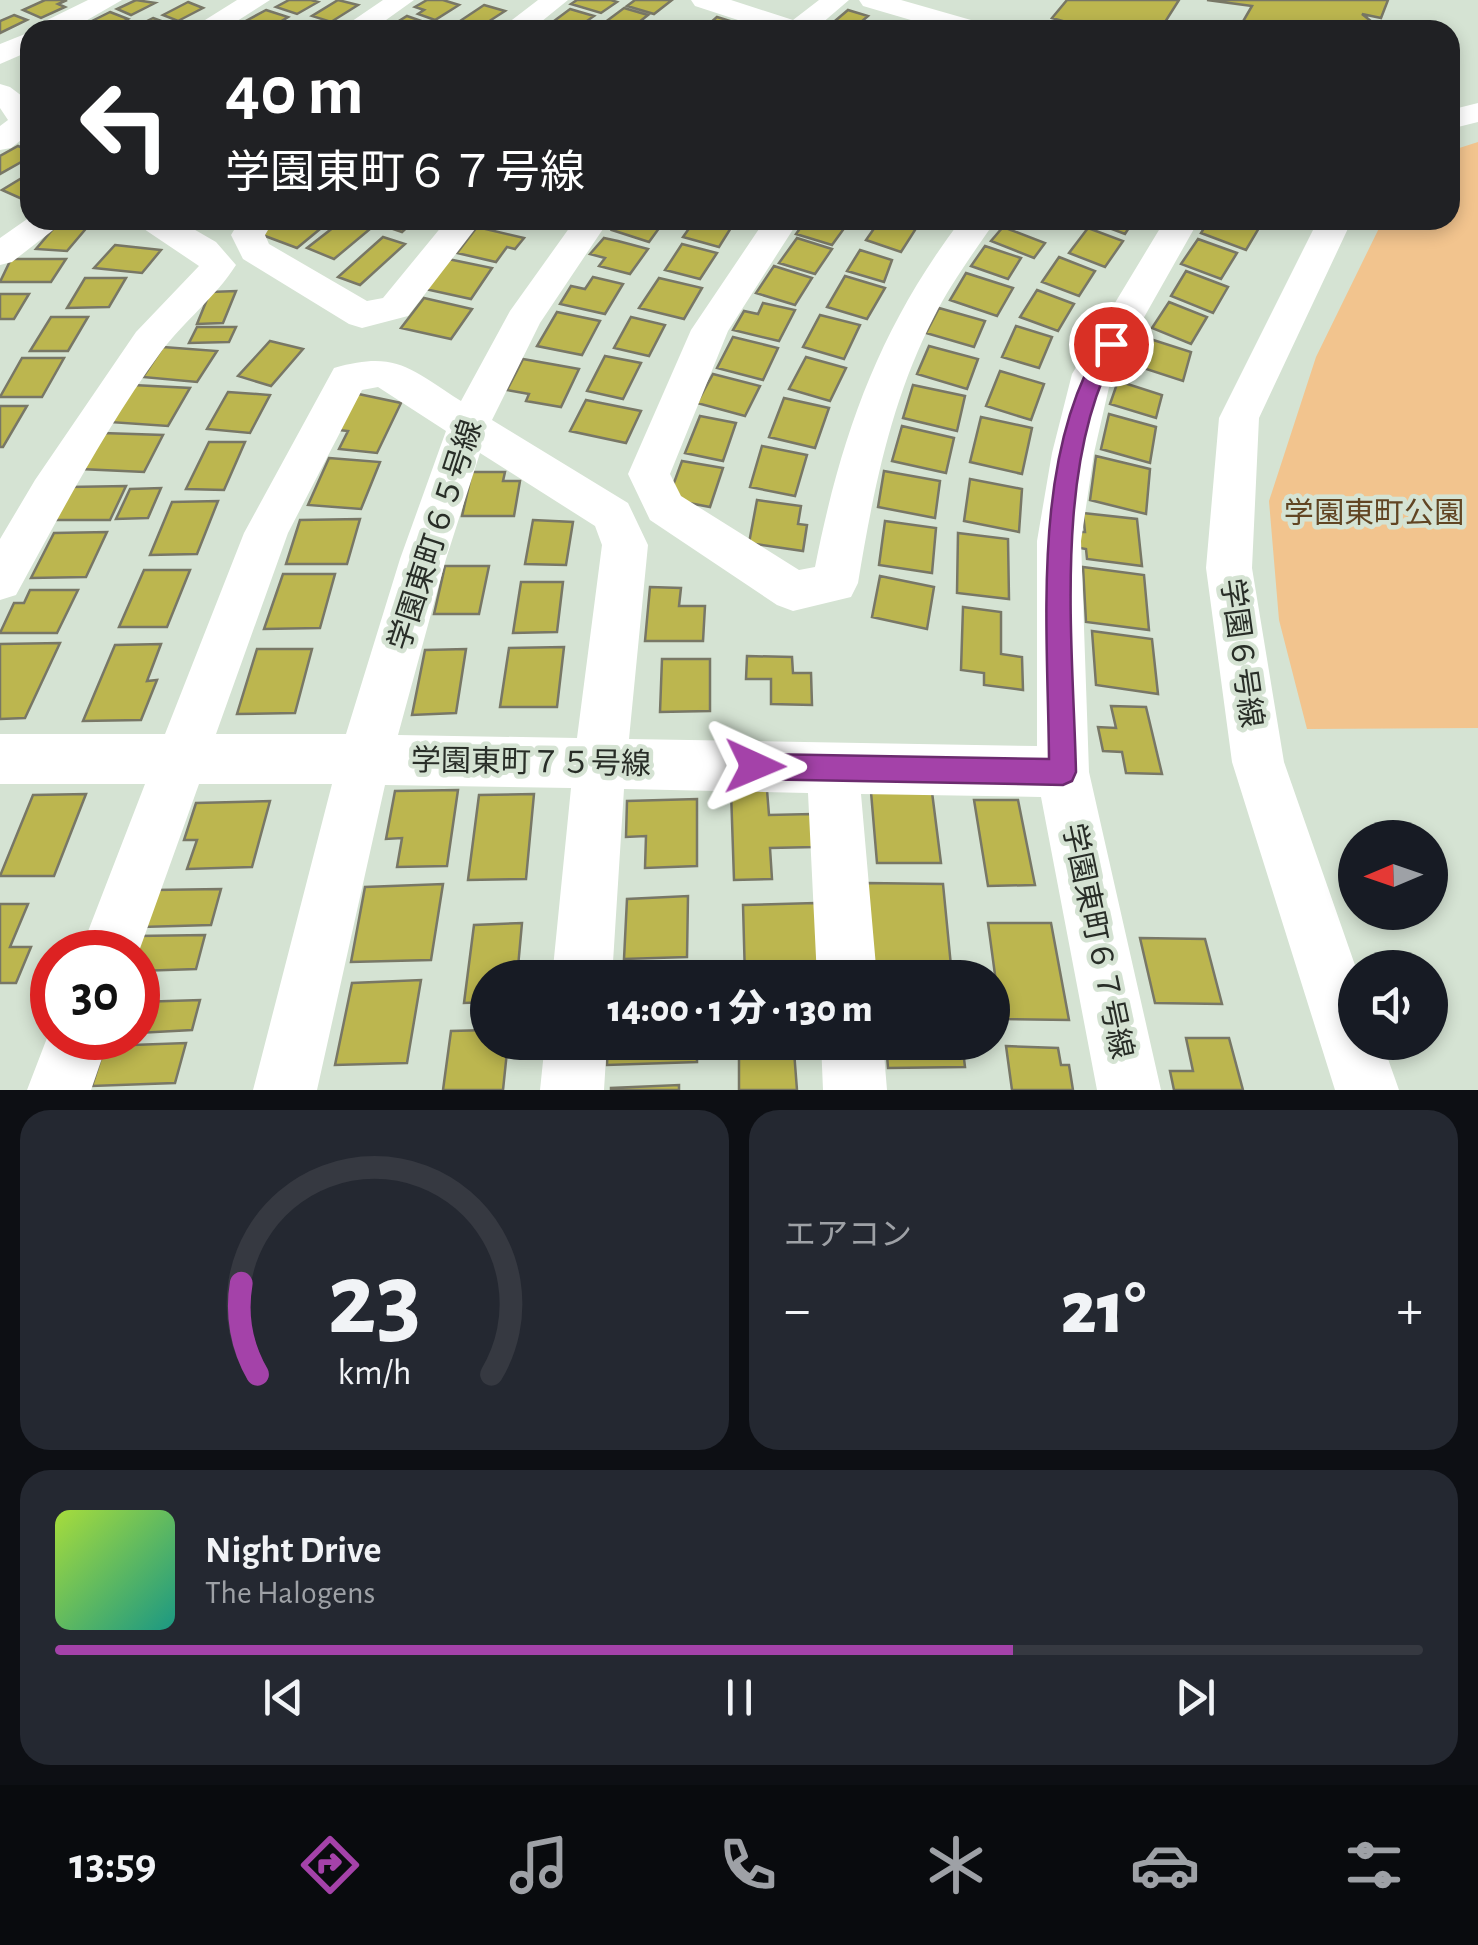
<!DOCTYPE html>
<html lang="ja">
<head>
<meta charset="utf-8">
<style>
	body { margin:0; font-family:"Alegreya Sans","Noto Sans JP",sans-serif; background:#242831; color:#f1f3f6; height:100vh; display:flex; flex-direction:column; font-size:38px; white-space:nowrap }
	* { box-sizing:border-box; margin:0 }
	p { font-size:32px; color:#9ea1a6 }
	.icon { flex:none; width:55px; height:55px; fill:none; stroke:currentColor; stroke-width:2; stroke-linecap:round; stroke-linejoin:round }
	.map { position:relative; height:1090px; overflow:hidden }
	.details { display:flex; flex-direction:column; gap:20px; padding:20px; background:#0d0f14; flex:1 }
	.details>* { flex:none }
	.hud { position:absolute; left:20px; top:20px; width:1440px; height:210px; border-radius:30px; box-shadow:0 5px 15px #0003; background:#202124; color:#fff; overflow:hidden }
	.needle { width:65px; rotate:268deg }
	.buttons { position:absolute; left:1338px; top:820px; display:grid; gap:20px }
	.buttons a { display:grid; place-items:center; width:110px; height:110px; border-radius:50%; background:#171b24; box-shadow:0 5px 15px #0003; font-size:50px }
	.speed { position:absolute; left:30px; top:930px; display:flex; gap:20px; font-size:50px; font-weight:700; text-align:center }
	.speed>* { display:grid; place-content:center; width:130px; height:130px; border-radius:50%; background:#171b24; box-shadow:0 5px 15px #0003; line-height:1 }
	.speed .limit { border:15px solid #d22; background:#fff; color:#111 }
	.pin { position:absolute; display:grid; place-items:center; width:85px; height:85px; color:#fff; margin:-42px; border:5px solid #fff; border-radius:50%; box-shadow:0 2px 10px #0007 }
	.me { position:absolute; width:110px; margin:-55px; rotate:91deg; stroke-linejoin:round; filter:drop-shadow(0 0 8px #0008) }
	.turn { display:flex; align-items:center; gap:35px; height:210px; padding:0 40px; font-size:45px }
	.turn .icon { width:130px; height:130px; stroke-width:2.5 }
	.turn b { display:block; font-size:70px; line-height:85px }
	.big { font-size:75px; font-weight:800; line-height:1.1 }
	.details .widget { flex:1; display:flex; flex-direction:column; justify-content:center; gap:15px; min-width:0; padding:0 35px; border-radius:30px; background:#242831 }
	.details .dial { align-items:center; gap:0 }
	.dial svg { height:260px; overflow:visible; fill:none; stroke:#363941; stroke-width:7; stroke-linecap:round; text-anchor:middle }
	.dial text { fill:#f1f3f6; stroke:none }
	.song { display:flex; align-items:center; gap:30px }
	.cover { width:120px; height:120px; border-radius:15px; background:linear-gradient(135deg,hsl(80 70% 55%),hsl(170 70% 35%)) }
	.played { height:10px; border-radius:5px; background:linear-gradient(90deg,#a442a9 70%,#363941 70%) }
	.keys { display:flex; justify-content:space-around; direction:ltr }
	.heat { display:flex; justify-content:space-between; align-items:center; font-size:55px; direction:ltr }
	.details .tiles { flex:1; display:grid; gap:20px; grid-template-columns:1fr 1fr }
	.widget:last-child { grid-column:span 2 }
	.trip { position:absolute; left:470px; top:960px; width:540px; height:100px; border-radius:50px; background:#171b24; box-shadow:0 5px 15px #0003; font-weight:800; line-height:100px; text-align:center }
	.dock { display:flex; height:160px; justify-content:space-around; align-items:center; background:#090b0e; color:#9ea1a6 }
	.dock .icon { width:70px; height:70px }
	.dock .selected { color:#a442a9 }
	.dock b { font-size:45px; color:#f1f3f6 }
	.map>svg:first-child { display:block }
	.green { fill:#f2c48e }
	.building { fill:#bcb64f; stroke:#787766; stroke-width:2.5 }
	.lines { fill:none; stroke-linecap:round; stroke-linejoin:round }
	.minor { fill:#fff; fill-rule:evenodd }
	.route { fill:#a442a9; stroke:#6b2b6e; stroke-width:2.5 }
	.labels { text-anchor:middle; stroke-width:9; stroke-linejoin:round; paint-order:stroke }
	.park-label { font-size:30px; fill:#614523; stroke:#d5e3d3 }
	.street-label { font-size:30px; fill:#282d27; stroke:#d5e3d3 }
</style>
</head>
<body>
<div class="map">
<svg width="1478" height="1090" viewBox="0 0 1478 1090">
	<rect width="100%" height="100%" fill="#d5e3d3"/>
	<path class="green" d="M 1478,142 L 1478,728 L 1307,729 L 1279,620 L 1269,501 L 1316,357 L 1383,220 L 1450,220 L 1450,151 Z"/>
	<path class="building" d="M 45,0 L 67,0 L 58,4 L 65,7 L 41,18 L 23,10 Z
		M 136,0 L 155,3 L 131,15 L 117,9 Z
		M 289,0 L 311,0 L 318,2 L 297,14 L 276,7 Z
		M 338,0 L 358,5 L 331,22 L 312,16 Z
		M 427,0 L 443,0 L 459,5 L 435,20 L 418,14 L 424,10 L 415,7 Z
		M 577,0 L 611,0 L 617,2 L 601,13 L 571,4 Z
		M 635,0 L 672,0 L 654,14 L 627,6 Z
		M 1067,0 L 1179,0 L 1160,30 L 1094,30 L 1052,18 Z
		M 1207,0 L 1388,0 L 1381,18 L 1362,14 L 1372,22 L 1373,30 L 1238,30 L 1252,6 Z
		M 188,2 L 203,8 L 178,21 L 163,15 Z
		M 484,5 L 505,11 L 477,29 L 457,23 Z
		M 624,8 L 648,15 L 629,30 L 604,23 Z
		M 570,9 L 594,16 L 577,28 L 554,21 Z
		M 266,10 L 288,17 L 267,30 L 244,22 Z
		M 848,10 L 868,16 L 852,30 L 829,26 Z
		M 110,12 L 128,19 L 107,30 L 84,25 Z
		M 14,15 L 27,20 L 0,33 L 0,21 Z
		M 407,16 L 430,24 L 420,30 L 386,29 Z
		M 717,17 L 746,26 L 741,30 L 702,30 Z
		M 153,18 L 172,25 L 162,30 L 129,30 Z
		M 18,146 L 30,151 L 30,157 L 0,174 L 0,156 Z
		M 30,173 L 30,192 L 20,198 L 2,190 Z
		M 273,220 L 331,220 L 297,248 L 257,233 Z
		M 343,220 L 370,229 L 334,259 L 307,248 Z
		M 367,220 L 415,220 L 402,232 Z
		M 620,220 L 665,220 L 649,242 L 612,230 Z
		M 695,220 L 721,220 L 734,223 L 719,247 L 683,237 Z
		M 806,220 L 839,220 L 848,223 L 832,245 L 796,234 Z
		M 880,220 L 917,227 L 901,252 L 866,240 Z
		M 1088,220 L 1134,220 L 1125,234 Z
		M 1209,220 L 1237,220 L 1259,228 L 1246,250 L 1201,233 Z
		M 59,222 L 89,225 L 67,251 L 36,249 Z
		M 477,227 L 524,238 L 515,249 L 507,247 L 496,262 L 457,253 Z
		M 1003,227 L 1045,243 L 1034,258 L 991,241 Z
		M 1088,228 L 1123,241 L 1105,267 L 1069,253 Z
		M 383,237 L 405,244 L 360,285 L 338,277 Z
		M 604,238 L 618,241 L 648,249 L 630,274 L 599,266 L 605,258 L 590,254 Z
		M 797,238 L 832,249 L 815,274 L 779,263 Z
		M 1198,239 L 1237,253 L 1221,279 L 1181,264 Z
		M 682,244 L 717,253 L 700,279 L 665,270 Z
		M 115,245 L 161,250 L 142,273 L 94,268 Z
		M 985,246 L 1021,258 L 1008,279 L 971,266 Z
		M 860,250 L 892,260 L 884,282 L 847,271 Z
		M 1059,257 L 1095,271 L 1079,296 L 1042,282 Z
		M 11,259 L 66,259 L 51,282 L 0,282 Z
		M 448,259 L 492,268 L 471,299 L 425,289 Z
		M 774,266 L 812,278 L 795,305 L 756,293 Z
		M 1186,271 L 1228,287 L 1213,313 L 1171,296 Z
		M 966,273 L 1013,288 L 997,316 L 950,300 Z
		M 845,276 L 885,288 L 867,319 L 827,307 Z
		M 593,277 L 623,284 L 605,314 L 560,304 L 571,286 L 585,289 Z
		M 85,278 L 126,278 L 109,307 L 67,308 Z
		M 659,278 L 702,288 L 684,319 L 639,308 Z
		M 1037,290 L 1074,304 L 1058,331 L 1020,317 Z
		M 236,291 L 223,323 L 197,324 L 210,292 Z
		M 0,294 L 29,294 L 14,319 L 0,319 Z
		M 424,298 L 472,309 L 451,339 L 401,328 Z
		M 1169,302 L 1207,317 L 1191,344 L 1152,328 Z
		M 763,303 L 795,310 L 779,341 L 733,330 L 744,311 L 758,314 Z
		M 939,308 L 985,321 L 974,347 L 926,333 Z
		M 557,312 L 600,321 L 582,355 L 537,346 Z
		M 820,315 L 860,325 L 844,359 L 803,347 Z
		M 51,317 L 88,317 L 68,351 L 30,351 Z
		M 631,317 L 665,325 L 649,356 L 614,348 Z
		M 1016,326 L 1052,337 L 1039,368 L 1002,357 Z
		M 197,327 L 236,327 L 229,342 L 189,343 Z
		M 733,337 L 778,348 L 763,380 L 717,368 Z
		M 1147,338 L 1191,352 L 1183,381 L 1137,366 Z
		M 270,341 L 303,349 L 271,386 L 238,376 Z
		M 929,346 L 978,359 L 967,389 L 917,374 Z
		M 163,347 L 217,351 L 197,382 L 143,377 Z
		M 605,356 L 641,363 L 623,399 L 587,391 Z
		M 806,357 L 846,368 L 830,401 L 789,389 Z
		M 22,358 L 64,358 L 42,397 L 0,397 Z
		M 523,359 L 579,369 L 561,407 L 526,401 L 529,394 L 507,390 Z
		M 1000,371 L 1044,384 L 1031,420 L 986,406 Z
		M 713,374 L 760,386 L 745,416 L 697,403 Z
		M 1118,381 L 1162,395 L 1156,418 L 1110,404 Z
		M 133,385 L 190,388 L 168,426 L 109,422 Z
		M 913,385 L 965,396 L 957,431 L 903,418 Z
		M 228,392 L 270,395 L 250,433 L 207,429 Z
		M 349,392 L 401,403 L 377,453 L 339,449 L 348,431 L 329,429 Z
		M 784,398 L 829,408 L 815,448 L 769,437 Z
		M 586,400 L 641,411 L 626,443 L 570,431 Z
		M 0,406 L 27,406 L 3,447 L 0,447 Z
		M 1109,414 L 1156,427 L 1150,463 L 1101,449 Z
		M 700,416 L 736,423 L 723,461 L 685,453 Z
		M 981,417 L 1032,428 L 1022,474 L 970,462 Z
		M 902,426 L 954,438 L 946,473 L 892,461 Z
		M 102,433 L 163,435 L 144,472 L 81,469 Z
		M 209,442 L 245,442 L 224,490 L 186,489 Z
		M 762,446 L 807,455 L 795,496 L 750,487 Z
		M 1096,456 L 1150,469 L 1146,514 L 1090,500 Z
		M 329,458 L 380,462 L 361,509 L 308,505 Z
		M 682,461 L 723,468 L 710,507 L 668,499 Z
		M 884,471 L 940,481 L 935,518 L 878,507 Z
		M 472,472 L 505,472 L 503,481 L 520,481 L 514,516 L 462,516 Z
		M 970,479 L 1022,489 L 1019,532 L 964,521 Z
		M 126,486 L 110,520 L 52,520 L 68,487 Z
		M 161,488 L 148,518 L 116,519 L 130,489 Z
		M 757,500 L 801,506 L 798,524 L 807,525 L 803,551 L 749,543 Z
		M 218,501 L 197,554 L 150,555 L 172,502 Z
		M 1083,513 L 1137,519 L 1142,566 L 1087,559 L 1086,549 L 1080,548 L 1079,532 L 1085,532 Z
		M 360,519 L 347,564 L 286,564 L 300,520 Z
		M 533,520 L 573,522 L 566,565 L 525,564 Z
		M 885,521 L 936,528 L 932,573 L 879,565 Z
		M 107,532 L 86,577 L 31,578 L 54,533 Z
		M 958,533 L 1008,539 L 1009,599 L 957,593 Z
		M 445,566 L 489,566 L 479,614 L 434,614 Z
		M 1083,567 L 1144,575 L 1149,630 L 1086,622 Z
		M 144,570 L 190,570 L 167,627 L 119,627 Z
		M 283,574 L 335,574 L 320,628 L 264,629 Z
		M 880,576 L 934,587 L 927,629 L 872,617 Z
		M 521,582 L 563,582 L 557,632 L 513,633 Z
		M 650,587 L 681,588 L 679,606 L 705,606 L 703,641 L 645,641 Z
		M 30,590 L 78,590 L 57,633 L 0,633 L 14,603 L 24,603 Z
		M 963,607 L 1001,612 L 1001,654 L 1022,657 L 1023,690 L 984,685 L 984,673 L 961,670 Z
		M 1092,631 L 1152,639 L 1158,694 L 1096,685 Z
		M 60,643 L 25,718 L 0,719 L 0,644 Z
		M 161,644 L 147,681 L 157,680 L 141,720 L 83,721 L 115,645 Z
		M 564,647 L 557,707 L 500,707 L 509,648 Z
		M 257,649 L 312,649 L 295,713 L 237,714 Z
		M 466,649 L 456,713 L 412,715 L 425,650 Z
		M 747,656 L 792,657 L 793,673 L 811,673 L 812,705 L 771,704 L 771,679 L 746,679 Z
		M 662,659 L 710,659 L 710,711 L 660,712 Z
		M 1111,706 L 1146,707 L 1162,774 L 1126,773 L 1122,752 L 1103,751 L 1098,727 L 1116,728 Z
		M 458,790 L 447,866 L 397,867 L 402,838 L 386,839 L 395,791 Z
		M 767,790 L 769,815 L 812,814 L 815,847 L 770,848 L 772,879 L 734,880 L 731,791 Z
		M 871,792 L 932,792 L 941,863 L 877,863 Z
		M 86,794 L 54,876 L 0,876 L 33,795 Z
		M 534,794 L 526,879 L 468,880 L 479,795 Z
		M 697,799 L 697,866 L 645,868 L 646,836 L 626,837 L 627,801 Z
		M 974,800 L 1018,800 L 1035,885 L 988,886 Z
		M 270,801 L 252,867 L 187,869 L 197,840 L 184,840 L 196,803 Z
		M 866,883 L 943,884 L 951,966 L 871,965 Z
		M 443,884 L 431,960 L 351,962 L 365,887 Z
		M 221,889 L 211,925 L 142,927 L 153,890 Z
		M 688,896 L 687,957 L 624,959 L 627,899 Z
		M 815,903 L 820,978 L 745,978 L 743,905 Z
		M 0,904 L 28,904 L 10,947 L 31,947 L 16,983 L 0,983 Z
		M 522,923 L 517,978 L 488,978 L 488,1002 L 464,1003 L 474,925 Z
		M 988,923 L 1051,923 L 1069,1020 L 1001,1019 Z
		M 205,935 L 196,969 L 138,971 L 137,936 Z
		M 1140,938 L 1205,939 L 1222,1004 L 1155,1003 Z
		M 421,980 L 407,1063 L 335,1065 L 352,983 Z
		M 200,1000 L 192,1030 L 138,1033 L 138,1002 Z
		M 488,1030 L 488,1042 L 508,1042 L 503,1090 L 443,1090 L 451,1031 Z
		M 1186,1038 L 1229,1038 L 1243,1090 L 1174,1090 L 1170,1071 L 1193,1071 Z
		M 608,1042 L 697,1042 L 697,1062 L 607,1065 Z
		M 886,1042 L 962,1042 L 965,1067 L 888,1068 Z
		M 186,1043 L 175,1083 L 92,1086 L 105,1046 Z
		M 1006,1046 L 1058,1048 L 1061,1065 L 1069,1065 L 1073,1090 L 1012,1090 Z
		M 794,1051 L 797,1090 L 739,1090 L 739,1053 Z
		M 679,1085 L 679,1090 L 611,1090 L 611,1088 Z"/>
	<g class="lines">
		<path class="minor" d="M 88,0 L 122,0 L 70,30 L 35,30 L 39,24 Z
			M 237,0 L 270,0 L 223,30 L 189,30 Z
			M 383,0 L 414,0 L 372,30 L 339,30 Z
			M 538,0 L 568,0 L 531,30 L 499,30 Z
			M 691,0 L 731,0 L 793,20 L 819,0 L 849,0 L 814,30 L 769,30 L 695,6 Z
			M 859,0 L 901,0 L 985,24 L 989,30 L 945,30 L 863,6 Z
			M 30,32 L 30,51 L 0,64 L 0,44 Z
			M 0,84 L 10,87 L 30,102 L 30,133 L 11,148 L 0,150 L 0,126 L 8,120 L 0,108 Z
			M 1478,103 L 1478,122 L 1450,129 L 1450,110 Z
			M 30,217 L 66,220 L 12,262 L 0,265 L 0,238 Z
			M 136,220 L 178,220 L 216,242 L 236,265 C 215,298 184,321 161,352 C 106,427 61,513 16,595 L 0,600 L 0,539 L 35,480 L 136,332 L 199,266 L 141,227 Z
			M 240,220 L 274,220 L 265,235 L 269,244 L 367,301 L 383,298 L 447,220 L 482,220 L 408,316 L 362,328 L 349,324 L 243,259 L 231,235 Z
			M 575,220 L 609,220 L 540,323 L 492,420 L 628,503 L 648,545 L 629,739 L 1037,746 L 1037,541 L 1052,453 L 1072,374 L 1165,220 L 1199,220 L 1112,374 L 1094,453 L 1081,541 L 1089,772 L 1161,1090 L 1097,1090 L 1041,797 L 861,794 L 877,978 L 817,978 L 808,793 L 624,789 L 612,978 L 552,978 L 571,788 L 385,785 L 317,1090 L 253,1090 L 332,784 L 199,784 L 138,954 L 80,952 L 145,784 L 0,784 L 0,734 L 165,734 L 244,533 L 334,368 C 397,350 410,369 461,401 L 510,311 ZM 378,387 L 446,431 L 400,559 L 346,734 L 216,734 L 288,533 L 362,390 ZM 480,453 L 595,526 L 602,545 L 577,738 L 398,735 L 446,559 Z
			M 765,220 L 799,220 L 728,331 L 670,474 L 681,496 L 799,570 L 815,567 C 841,435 879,328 961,220 L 996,220 C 974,252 951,283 934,317 C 891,400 873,492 858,583 L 851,597 L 793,611 L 777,605 L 650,520 L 628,474 L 691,330 Z
			M 1318,220 L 1352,220 L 1259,418 L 1252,568 L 1284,762 L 1356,968 L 1355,1042 L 1382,1042 L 1399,1090 L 1335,1090 L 1232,762 L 1206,568 L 1219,418 Z
			M 52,1025 L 52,1038 L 109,1038 L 91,1090 L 27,1090 Z
			M 545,1042 L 607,1042 L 604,1090 L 540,1090 Z
			M 821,1042 L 883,1042 L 887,1090 L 823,1090 Z"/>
	</g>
	<path class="route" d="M 1111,338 L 1120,344 C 1052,459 1073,642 1076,772 L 1072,781 L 1063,785 L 755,779 L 746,775 L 742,766 L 746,757 L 755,754 L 1049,759 C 1048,628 1030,454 1104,340 Z"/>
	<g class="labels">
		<g class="park-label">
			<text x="1374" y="523">学園東町公園</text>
		</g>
		<g class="street-label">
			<text transform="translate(435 535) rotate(-72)" y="10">学園東町６５号線</text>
			<text transform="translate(1242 653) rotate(82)" y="10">学園６号線</text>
			<text transform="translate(531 762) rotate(1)" y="10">学園東町７５号線</text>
			<text transform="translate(1098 941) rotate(78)" y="10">学園東町６７号線</text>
		</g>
	</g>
</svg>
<div class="buttons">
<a><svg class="needle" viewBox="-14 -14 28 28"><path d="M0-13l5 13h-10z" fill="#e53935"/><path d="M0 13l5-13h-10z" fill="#9ea1a6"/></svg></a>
<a><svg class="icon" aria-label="sound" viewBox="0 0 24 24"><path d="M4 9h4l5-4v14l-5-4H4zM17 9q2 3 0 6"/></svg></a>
</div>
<div class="speed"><div class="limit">30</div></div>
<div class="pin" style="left:1111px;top:344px;background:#d93025"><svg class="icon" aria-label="arrive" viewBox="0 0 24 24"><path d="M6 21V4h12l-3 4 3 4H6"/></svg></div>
<svg class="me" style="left:755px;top:766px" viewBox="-20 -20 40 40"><path d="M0-17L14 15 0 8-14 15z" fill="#a442a9" stroke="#fff" stroke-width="4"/></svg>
<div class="trip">14:00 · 1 分 · 130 m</div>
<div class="hud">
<div class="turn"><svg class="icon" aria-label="left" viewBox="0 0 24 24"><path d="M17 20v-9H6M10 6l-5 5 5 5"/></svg><div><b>40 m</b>学園東町６７号線</div></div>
</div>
</div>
<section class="details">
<div class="tiles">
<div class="widget dial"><svg viewBox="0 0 100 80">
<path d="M14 69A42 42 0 1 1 86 69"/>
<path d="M14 69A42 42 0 0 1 9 41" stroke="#a442a9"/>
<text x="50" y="56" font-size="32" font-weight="700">23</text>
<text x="50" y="72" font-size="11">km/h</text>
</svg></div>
<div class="widget"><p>エアコン</p>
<div class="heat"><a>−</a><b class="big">21°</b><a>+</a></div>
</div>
<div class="widget">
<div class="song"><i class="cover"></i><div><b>Night Drive</b><p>The Halogens</p></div></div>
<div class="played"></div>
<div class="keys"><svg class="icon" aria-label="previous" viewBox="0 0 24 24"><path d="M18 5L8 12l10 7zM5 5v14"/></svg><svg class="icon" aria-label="pause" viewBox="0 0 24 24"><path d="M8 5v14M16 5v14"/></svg><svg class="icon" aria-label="next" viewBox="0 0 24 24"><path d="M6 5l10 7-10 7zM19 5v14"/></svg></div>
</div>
</div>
</section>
<nav class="dock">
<b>13:59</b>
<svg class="icon selected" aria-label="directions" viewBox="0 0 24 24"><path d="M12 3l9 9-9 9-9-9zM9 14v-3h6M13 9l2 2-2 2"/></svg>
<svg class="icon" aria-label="music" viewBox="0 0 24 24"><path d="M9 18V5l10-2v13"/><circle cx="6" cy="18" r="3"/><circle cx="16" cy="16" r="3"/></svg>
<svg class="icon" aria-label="phone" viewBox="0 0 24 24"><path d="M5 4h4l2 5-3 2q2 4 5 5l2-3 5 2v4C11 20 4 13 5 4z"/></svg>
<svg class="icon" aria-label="climate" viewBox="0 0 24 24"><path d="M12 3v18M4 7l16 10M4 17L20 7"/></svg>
<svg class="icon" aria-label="car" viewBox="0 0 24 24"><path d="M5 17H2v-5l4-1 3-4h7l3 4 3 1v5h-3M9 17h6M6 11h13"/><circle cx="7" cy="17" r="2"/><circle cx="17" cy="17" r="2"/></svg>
<svg class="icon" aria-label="filters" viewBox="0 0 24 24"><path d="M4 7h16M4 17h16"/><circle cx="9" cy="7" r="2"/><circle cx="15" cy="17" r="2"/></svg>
</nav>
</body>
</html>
